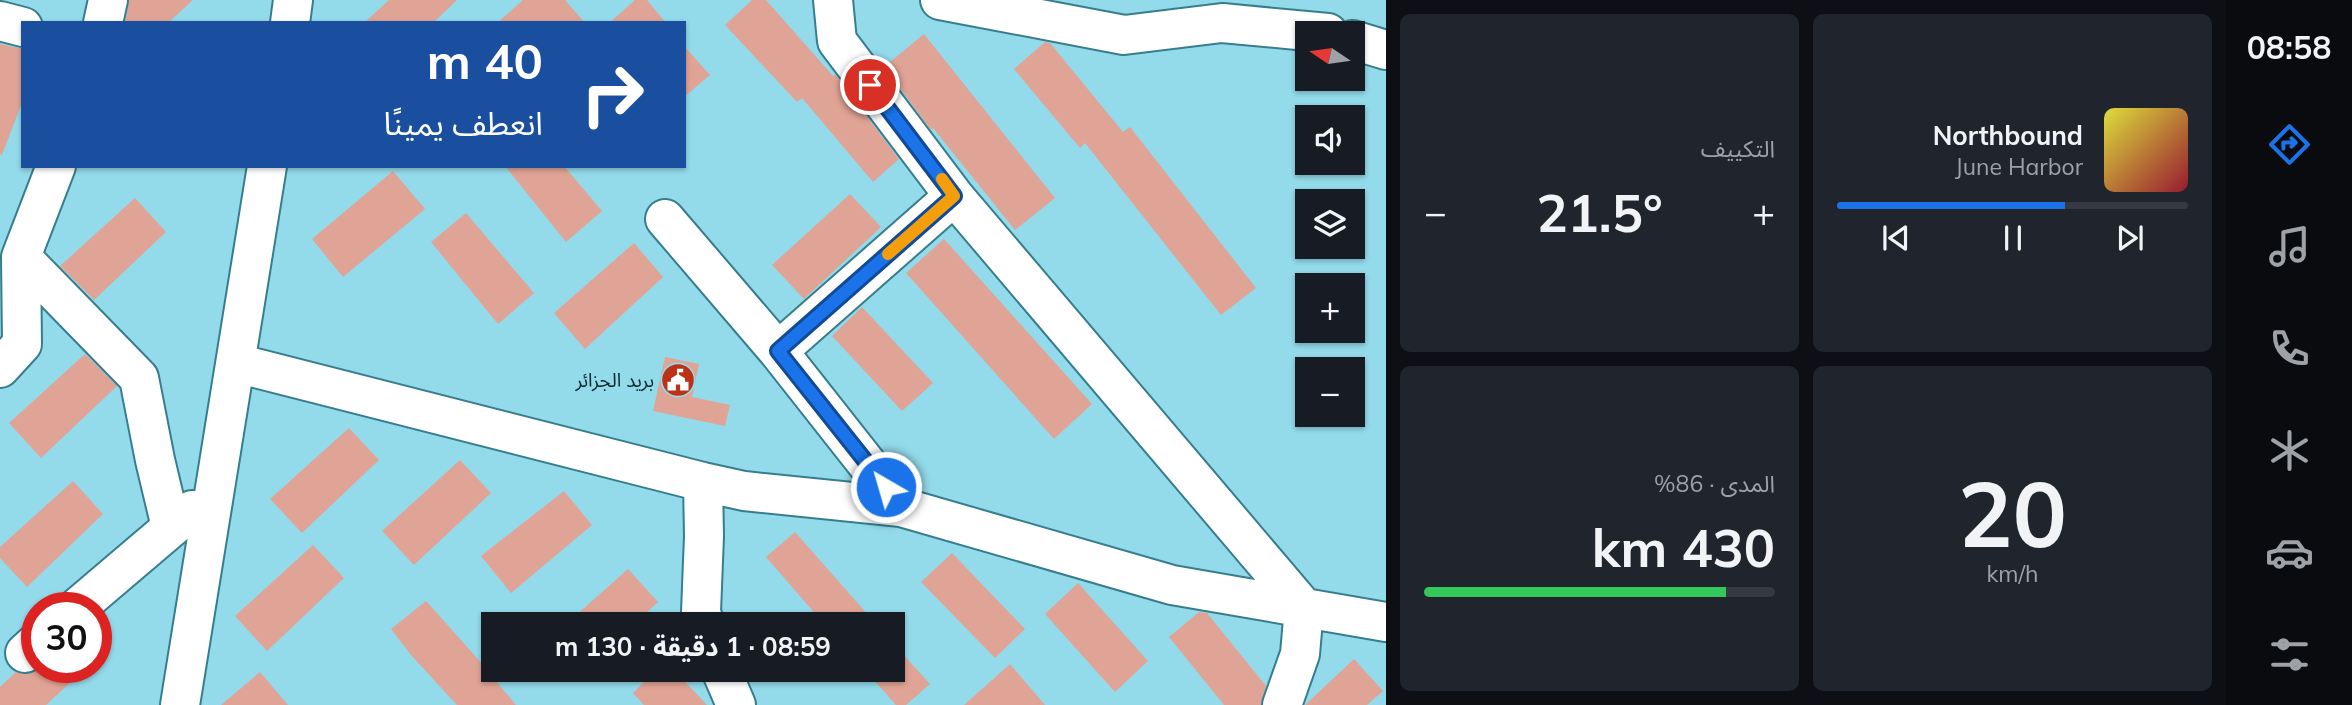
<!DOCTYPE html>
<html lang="ar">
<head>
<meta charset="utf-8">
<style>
	body { margin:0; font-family:Mulish,"Noto Sans Arabic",sans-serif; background:#20242c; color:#f1f3f6; direction:rtl; height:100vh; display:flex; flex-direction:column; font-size:26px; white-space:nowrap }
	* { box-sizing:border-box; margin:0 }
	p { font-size:23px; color:#9ea1a6 }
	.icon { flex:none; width:38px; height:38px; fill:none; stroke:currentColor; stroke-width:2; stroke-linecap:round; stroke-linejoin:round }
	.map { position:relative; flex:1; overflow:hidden; direction:ltr }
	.sheet { display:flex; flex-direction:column; gap:14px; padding:14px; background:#0d0f14; width:840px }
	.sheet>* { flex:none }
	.top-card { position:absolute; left:21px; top:21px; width:665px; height:147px; border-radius:0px; box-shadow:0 2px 5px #0004; direction:rtl; background:#1a4fa0; color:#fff; overflow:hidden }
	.needle { width:46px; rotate:283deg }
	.buttons { position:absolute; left:1295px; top:21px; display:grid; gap:14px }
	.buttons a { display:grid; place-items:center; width:70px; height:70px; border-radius:0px; background:#171b24; box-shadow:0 2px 5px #0004; font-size:35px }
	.speed { position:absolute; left:21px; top:592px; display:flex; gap:14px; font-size:35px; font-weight:700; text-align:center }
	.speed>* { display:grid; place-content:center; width:91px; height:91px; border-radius:50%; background:#171b24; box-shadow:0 2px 5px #0004; line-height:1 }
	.speed .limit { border:10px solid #d22; background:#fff; color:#111 }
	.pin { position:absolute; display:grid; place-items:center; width:60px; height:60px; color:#fff; margin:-30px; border:4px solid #fff; border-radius:50%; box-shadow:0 2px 7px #0007 }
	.me { position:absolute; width:77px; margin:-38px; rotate:322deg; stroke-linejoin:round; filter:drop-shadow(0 0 5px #0008) }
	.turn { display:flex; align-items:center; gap:24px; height:147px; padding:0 28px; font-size:32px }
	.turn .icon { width:91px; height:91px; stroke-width:2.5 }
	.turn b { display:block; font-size:49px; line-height:60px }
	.big { font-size:52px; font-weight:700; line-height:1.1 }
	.sheet .tile { flex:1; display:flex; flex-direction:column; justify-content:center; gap:10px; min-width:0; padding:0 24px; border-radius:10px; background:#20242c }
	.sheet .dial { align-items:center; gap:0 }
	.dial b { font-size:91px; line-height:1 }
	.song { display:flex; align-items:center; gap:21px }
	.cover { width:84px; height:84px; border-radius:10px; background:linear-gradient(135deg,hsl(60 70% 55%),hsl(350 70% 35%)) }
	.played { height:7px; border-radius:4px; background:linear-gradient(90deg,#1a73e8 65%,#363941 65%) }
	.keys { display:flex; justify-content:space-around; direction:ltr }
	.heat { display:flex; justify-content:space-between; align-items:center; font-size:38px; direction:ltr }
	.charge { height:10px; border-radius:5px; background:linear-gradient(90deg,#34c759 86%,#363941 0) }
	.sheet .tiles { flex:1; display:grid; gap:14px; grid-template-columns:repeat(2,1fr) }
	.trip { position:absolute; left:481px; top:612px; width:424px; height:70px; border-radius:0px; background:#171b24; box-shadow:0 2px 5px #0004; font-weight:700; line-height:70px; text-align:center; direction:rtl }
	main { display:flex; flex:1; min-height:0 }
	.menu { display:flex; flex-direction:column; width:126px; justify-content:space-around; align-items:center; background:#090b0e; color:#9ea1a6 }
	.menu .icon { width:49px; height:49px }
	.menu .selected { color:#1a73e8 }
	.menu b { font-size:32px; color:#f1f3f6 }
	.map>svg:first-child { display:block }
	.building { fill:#e0a496 }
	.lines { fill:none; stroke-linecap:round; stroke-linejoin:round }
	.minor-casing { stroke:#367e8d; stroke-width:42 }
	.minor { stroke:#fff; stroke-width:38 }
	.route-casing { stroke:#114b97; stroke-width:18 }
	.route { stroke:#1a73e8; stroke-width:12 }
	.slow { stroke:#f59e0b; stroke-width:12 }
	.labels { text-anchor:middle; stroke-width:5; stroke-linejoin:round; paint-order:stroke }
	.poi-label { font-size:19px; fill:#0a292f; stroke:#93daea; text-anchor:end }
</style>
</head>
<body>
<main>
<nav class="menu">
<b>08:58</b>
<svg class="icon selected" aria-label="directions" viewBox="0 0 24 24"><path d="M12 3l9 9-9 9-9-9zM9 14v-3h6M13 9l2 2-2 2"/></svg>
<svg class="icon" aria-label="music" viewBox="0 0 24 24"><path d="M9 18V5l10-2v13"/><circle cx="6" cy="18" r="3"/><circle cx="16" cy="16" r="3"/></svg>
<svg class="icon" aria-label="phone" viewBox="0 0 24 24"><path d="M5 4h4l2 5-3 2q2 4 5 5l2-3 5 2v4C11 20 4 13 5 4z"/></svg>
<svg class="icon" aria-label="climate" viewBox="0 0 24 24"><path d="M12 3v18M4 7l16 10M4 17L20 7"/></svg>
<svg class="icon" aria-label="car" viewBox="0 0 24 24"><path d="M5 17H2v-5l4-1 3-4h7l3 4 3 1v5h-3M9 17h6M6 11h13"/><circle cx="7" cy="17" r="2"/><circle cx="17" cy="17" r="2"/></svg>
<svg class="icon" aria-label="filters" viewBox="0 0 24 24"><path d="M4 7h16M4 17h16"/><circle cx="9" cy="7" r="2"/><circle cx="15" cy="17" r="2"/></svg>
</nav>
<section class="sheet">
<div class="tiles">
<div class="tile">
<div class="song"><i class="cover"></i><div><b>Northbound</b><p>June Harbor</p></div></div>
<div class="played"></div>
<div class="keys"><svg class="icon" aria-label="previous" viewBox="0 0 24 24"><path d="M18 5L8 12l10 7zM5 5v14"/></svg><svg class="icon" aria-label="pause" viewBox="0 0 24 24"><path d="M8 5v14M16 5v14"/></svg><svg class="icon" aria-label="next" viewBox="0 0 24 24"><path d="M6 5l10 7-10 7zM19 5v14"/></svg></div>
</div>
<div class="tile"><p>التكييف</p>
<div class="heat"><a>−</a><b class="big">21.5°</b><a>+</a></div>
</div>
<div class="tile dial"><b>20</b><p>km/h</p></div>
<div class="tile"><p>المدى · 86%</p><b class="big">430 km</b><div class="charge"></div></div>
</div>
</section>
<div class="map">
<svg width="1386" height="705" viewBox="0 0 1386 705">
	<rect width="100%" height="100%" fill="#93daea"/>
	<path class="building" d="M 129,0 L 193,0 L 168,23 L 125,23 Z
		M 389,0 L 457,0 L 433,23 L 364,23 Z
		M 523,0 L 565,0 L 585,23 L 497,23 Z
		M 635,0 L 647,0 L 666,23 L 609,23 Z
		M 752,0 L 766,0 L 833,76 L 835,74 L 899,159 L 873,182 L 802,98 L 797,102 L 725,25 Z
		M 924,34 L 1055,198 L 1015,230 L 933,128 L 931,130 L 884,67 Z
		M 1045,42 L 1050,43 L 1123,132 L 1130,127 L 1256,288 L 1221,315 L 1085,143 L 1080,148 L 1014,69 Z
		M 0,44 L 23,49 L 23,100 L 2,155 L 0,154 Z
		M 684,46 L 710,75 L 684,97 Z
		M 505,166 L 564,166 L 602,211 L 566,242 Z
		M 393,171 L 425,209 L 343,277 L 312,239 Z
		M 850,194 L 881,227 L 804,299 L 772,265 Z
		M 135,198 L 166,232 L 94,300 L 60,266 Z
		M 466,213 L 534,293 L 498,324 L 431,242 Z
		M 944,239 L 1092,404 L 1054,439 L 906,273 Z
		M 634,243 L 663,277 L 585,349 L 554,313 Z
		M 862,307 L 933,383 L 902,411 L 832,336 Z
		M 85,354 L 117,386 L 41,458 L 9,423 Z
		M 665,357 L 699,364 L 692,397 L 730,405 L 725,426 L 653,411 Z
		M 349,428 L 379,460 L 302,533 L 270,499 Z
		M 460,460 L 491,493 L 414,565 L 382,531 Z
		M 73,481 L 103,514 L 27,587 L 0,558 L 0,547 Z
		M 564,491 L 592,525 L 511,593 L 481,556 Z
		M 795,532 L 877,625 L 825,625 L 766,557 Z
		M 313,545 L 344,578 L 267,651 L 235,616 Z
		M 952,553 L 1025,629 L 995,658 L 921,582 Z
		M 628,569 L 658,602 L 633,625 L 565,625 Z
		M 1078,583 L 1148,661 L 1115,692 L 1045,614 Z
		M 426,601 L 477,658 L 516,705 L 457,705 L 411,655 L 391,629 Z
		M 1199,612 L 1207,613 L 1266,686 L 1261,705 L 1224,705 L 1169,637 Z
		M 892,642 L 930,684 L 906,705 L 896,705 L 865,670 L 892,670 Z
		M 1354,659 L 1383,691 L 1367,705 L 1305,705 Z
		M 1010,664 L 1045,705 L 964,705 Z
		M 42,667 L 56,667 L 71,682 L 46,705 L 0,705 L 0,687 L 16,672 L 29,674 Z
		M 656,670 L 674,670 L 707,705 L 644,705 L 633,693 Z
		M 260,672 L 288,705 L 221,705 Z"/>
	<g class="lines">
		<g class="minor-casing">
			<path id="minor" d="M 833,0 L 837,41 L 954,196 L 1304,608 L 1300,654 L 1282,705
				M 940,0 L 1124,35 L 1222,23 L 1328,33
				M 0,21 L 23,27
				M 103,23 L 108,0
				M 290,23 L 293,0
				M 1353,40 L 1386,50
				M 56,166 L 21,257 L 139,378 L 155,460 L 171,527
				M 665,219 L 778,351 L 901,507
				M 778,351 L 954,196
				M 236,363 L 703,482 L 744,491 L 901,507 L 1172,585 L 1386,622
				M 0,368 L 22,344 L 21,257
				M 703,482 L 704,536 L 701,612 L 705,625
				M 78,607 L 192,510
				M 25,653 L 37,642
				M 721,670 L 736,705
				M 180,705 L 267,166"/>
		</g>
		<use href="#minor" class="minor"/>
	</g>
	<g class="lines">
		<g class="route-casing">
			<path id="route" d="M 870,85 L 954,196 L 778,351 L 886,487"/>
		</g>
		<use href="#route" class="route"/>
		<path class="slow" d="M 888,254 L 954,196 L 942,179"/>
	</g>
	<defs>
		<g id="civic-disc" transform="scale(1.75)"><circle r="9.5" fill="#bd3216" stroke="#93daea"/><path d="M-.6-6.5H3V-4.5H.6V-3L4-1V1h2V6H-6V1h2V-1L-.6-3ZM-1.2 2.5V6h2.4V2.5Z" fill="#fff"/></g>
	</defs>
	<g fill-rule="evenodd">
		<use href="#civic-disc" x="678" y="380"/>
	</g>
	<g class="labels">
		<g class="poi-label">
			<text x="654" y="387">بريد الجزائر</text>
		</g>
	</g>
</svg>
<div class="buttons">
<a><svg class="needle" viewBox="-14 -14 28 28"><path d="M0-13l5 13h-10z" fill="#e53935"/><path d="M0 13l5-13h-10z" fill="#9ea1a6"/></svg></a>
<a><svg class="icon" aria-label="sound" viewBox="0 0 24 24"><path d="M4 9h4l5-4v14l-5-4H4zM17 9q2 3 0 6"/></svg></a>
<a><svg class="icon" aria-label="layers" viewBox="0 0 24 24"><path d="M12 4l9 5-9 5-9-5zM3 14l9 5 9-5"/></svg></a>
<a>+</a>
<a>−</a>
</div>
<div class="speed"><div class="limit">30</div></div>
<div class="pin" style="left:870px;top:85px;background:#d93025"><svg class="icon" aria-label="arrive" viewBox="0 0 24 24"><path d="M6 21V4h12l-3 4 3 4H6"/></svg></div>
<svg class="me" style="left:886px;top:487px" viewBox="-20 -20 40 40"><circle r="17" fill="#1a73e8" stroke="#fff" stroke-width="3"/><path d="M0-11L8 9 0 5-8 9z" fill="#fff"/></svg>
<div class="trip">08:59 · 1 دقيقة · 130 m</div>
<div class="top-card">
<div class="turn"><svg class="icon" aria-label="right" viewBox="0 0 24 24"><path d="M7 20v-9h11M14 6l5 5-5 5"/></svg><div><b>40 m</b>انعطف يمينًا</div></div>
</div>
</div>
</main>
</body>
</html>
